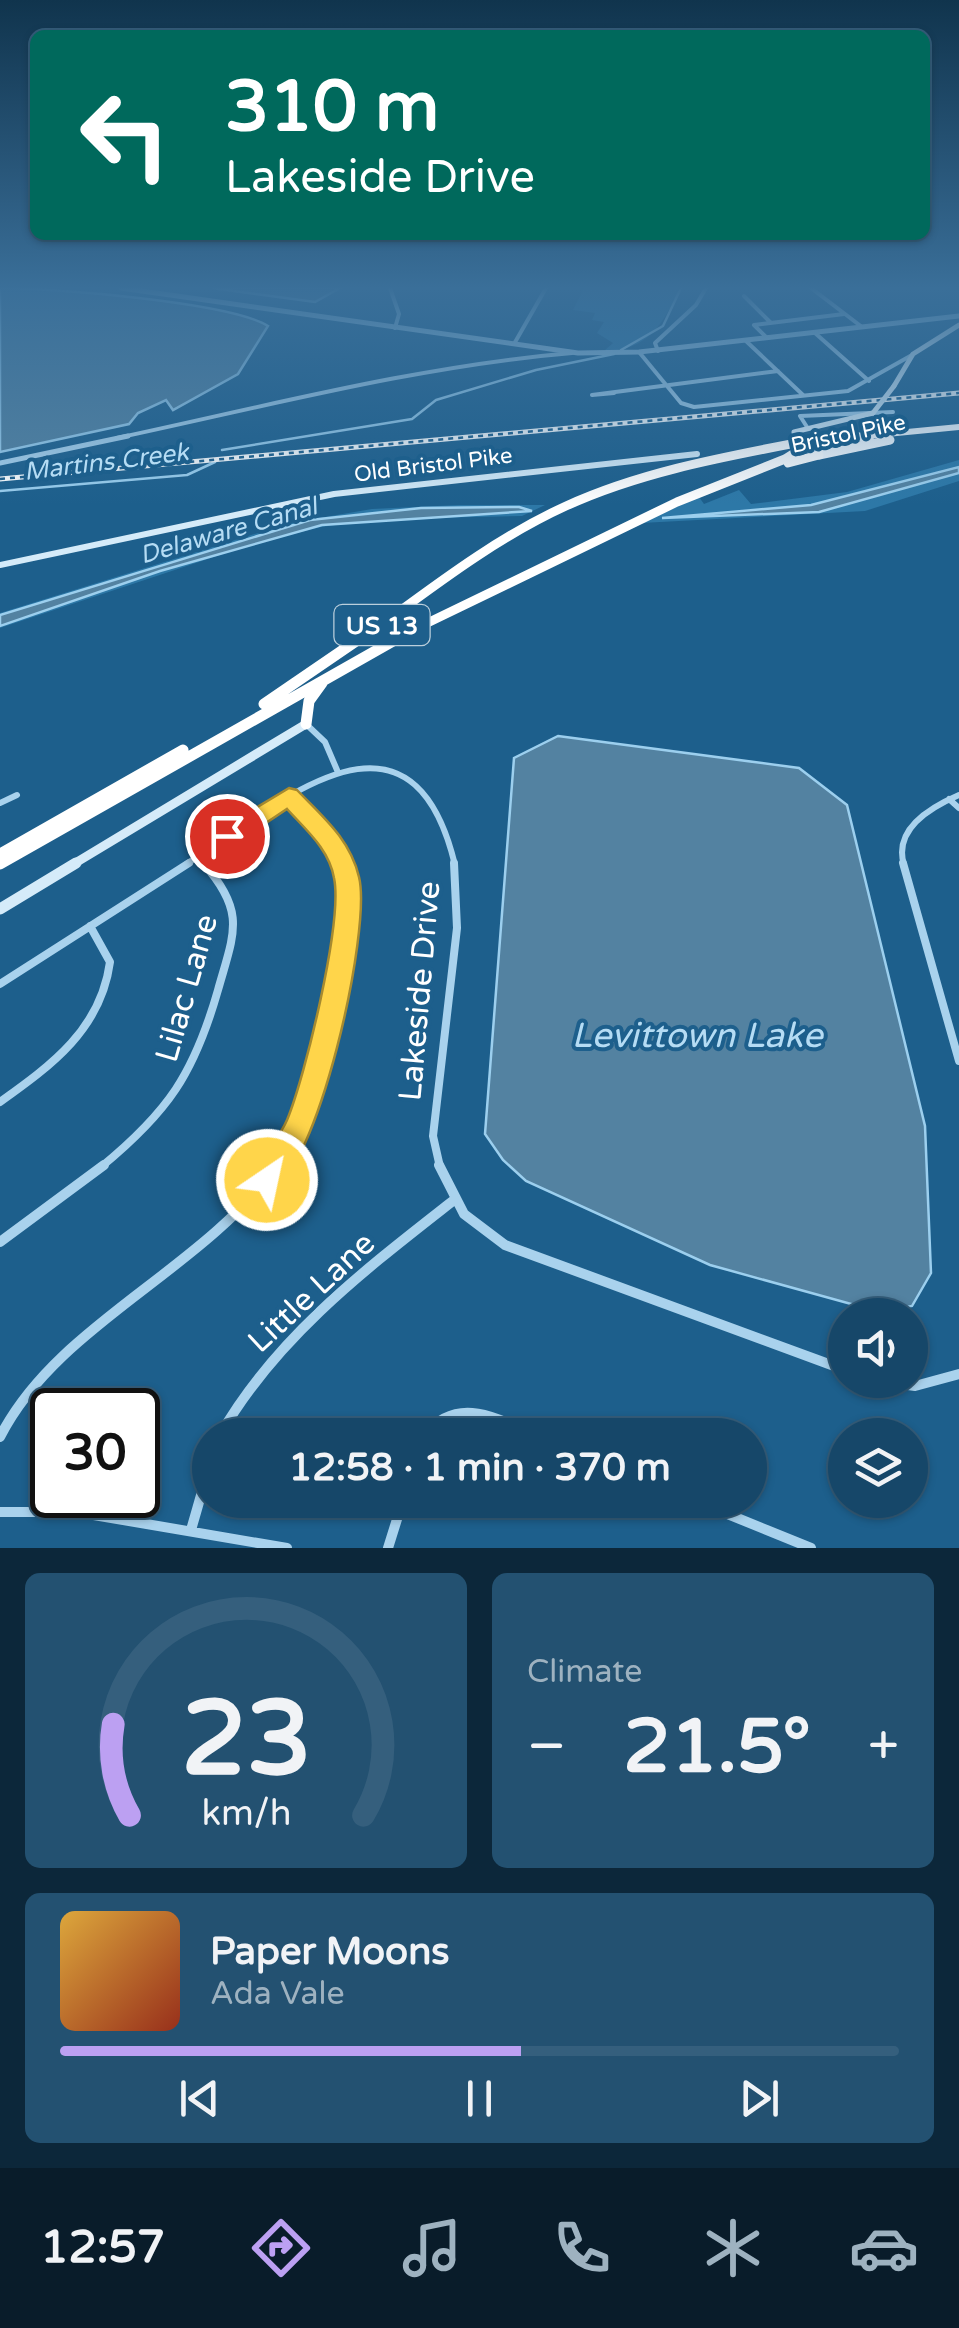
<!DOCTYPE html>
<html lang="en">
<head>
<meta charset="utf-8">
<style>
	body { margin:0; font-family:"Varela Round",sans-serif; background:#235171; color:#f1f3f6; height:100vh; display:flex; flex-direction:column; font-size:38px; white-space:nowrap }
	* { box-sizing:border-box; margin:0 }
	p { font-size:32px; color:#9eb2c0 }
	.icon { flex:none; width:55px; height:55px; fill:none; stroke:currentColor; stroke-width:2; stroke-linecap:round; stroke-linejoin:round }
	.map { position:relative; height:1548px; overflow:hidden }
	.sheet { display:flex; flex-direction:column; gap:25px; padding:25px; background:#0c273a; flex:1 }
	.sheet>* { flex:none }
	.hud { position:absolute; left:30px; top:30px; width:900px; height:210px; border-radius:15px; box-shadow:0 2px 8px #0004,0 0 0 2px #355f7d; background:#00695c; color:#fff; overflow:hidden }
	.fabs { position:absolute; left:828px; top:1298px; display:grid; gap:20px }
	.fabs a { display:grid; place-items:center; width:100px; height:100px; border-radius:50%; background:#164769; box-shadow:0 2px 8px #0004,0 0 0 2px #355f7d; font-size:50px }
	.speed { position:absolute; left:30px; top:1388px; display:flex; gap:20px; font-size:50px; font-weight:700; text-align:center }
	.speed>* { display:grid; place-content:center; width:130px; height:130px; border-radius:50%; background:#164769; box-shadow:0 2px 8px #0004,0 0 0 2px #355f7d; line-height:1 }
	.speed .limit { border:5px solid #111; border-radius:15px; background:#fff; color:#111 }
	.pin { position:absolute; display:grid; place-items:center; width:85px; height:85px; color:#fff; margin:-42px; border:5px solid #fff; border-radius:50%; box-shadow:0 2px 10px #0007 }
	.me { position:absolute; width:110px; margin:-55px; rotate:34deg; stroke-linejoin:round; filter:drop-shadow(0 0 8px #0008) }
	.turn { display:flex; align-items:center; gap:35px; height:210px; padding:0 30px; font-size:45px }
	.turn .icon { width:130px; height:130px; stroke-width:2.5 }
	.turn b { display:block; font-size:70px; line-height:85px }
	.big { font-size:75px; font-weight:700; line-height:1.1 }
	.sheet .card { flex:1; display:flex; flex-direction:column; justify-content:center; gap:15px; min-width:0; padding:0 35px; border-radius:15px; background:#235171 }
	.sheet .dial { align-items:center; gap:0 }
	.dial svg { height:260px; overflow:visible; fill:none; stroke:#355f7d; stroke-width:7; stroke-linecap:round; text-anchor:middle }
	.dial text { fill:#f1f3f6; stroke:none }
	.song { display:flex; align-items:center; gap:30px }
	.cover { width:120px; height:120px; border-radius:15px; background:linear-gradient(135deg,hsl(40 70% 55%),hsl(10 70% 35%)) }
	.played { height:10px; border-radius:5px; background:linear-gradient(90deg,#bca0f2 55%,#355f7d 55%) }
	.keys { display:flex; justify-content:space-around; direction:ltr }
	.heat { display:flex; justify-content:space-between; align-items:center; font-size:55px; direction:ltr }
	.sheet .tiles { flex:1; display:grid; gap:25px; grid-template-columns:1fr 1fr }
	.card:last-child { grid-column:span 2 }
	.trip { position:absolute; left:192px; top:1418px; width:575px; height:100px; border-radius:50px; background:#164769; box-shadow:0 2px 8px #0004,0 0 0 2px #355f7d; font-weight:700; line-height:100px; text-align:center }
	.menu { display:flex; height:160px; justify-content:space-around; align-items:center; background:#091c2a; color:#9eb2c0 }
	.menu .icon { width:70px; height:70px }
	.menu .current { color:#bca0f2 }
	.menu b { font-size:45px; color:#f1f3f6 }
	.map>svg:first-child { display:block }
	.green { fill:#2d78a7 }
	.water { fill:#5382a1; stroke:#9ccfee; stroke-width:2.5 }
	.lines { fill:none; stroke-linecap:round; stroke-linejoin:round }
	.stream { stroke:#9ccfee; stroke-width:2.5 }
	.minor-far4 { stroke:#a9d2ed; stroke-width:4 }
	.minor-far3 { stroke:#a9d2ed; stroke-width:5 }
	.minor-far2 { stroke:#a9d2ed; stroke-width:6 }
	.minor-far1 { stroke:#a9d2ed; stroke-width:8 }
	.minor { stroke:#a9d2ed; stroke-width:10 }
	.tertiary { stroke:#a9d2ed; stroke-width:5 }
	.secondary-far3 { stroke:#d5ebf9; stroke-width:5 }
	.secondary-far2 { stroke:#d5ebf9; stroke-width:6 }
	.secondary-far1 { stroke:#d5ebf9; stroke-width:9 }
	.secondary { stroke:#d5ebf9; stroke-width:11 }
	.trunk-far1 { stroke:#f7fbff; stroke-width:6 }
	.trunk { stroke:#f7fbff; stroke-width:9 }
	.motorway-far1 { stroke:#fff; stroke-width:9 }
	.motorway { stroke:#fff; stroke-width:11 }
	.rail-casing { stroke:#fff; stroke-width:5 }
	.rail { stroke:#1d5f8c; stroke-width:2.5; stroke-dasharray:5; stroke-linecap:butt }
	.secondary-bridge { stroke:#d5ebf9; stroke-width:5 }
	.route { fill:#ffd54a; stroke:#a68a30; stroke-width:2.5 }
	.labels { text-anchor:middle; stroke-width:8; stroke-linejoin:round; paint-order:stroke }
	.far-street-label { font-size:22px; fill:#fff; stroke:#1d5f8c }
	.far-water-label { font-size:25px; font-style:italic; fill:#b5dcf4; stroke:#1d5f8c }
	.shield { fill:#1d5f8c; stroke:#bbcfdc; stroke-width:2.5 }
	.shield-label { font-size:25px; font-weight:bold; fill:#fff }
	.near-street-label { font-size:32px; fill:#fff; stroke:#1d5f8c }
	.near-water-label { font-size:35px; font-style:italic; fill:#b5dcf4; stroke:#1d5f8c }
</style>
</head>
<body>
<div class="map">
<svg width="959" height="1548" viewBox="0 0 959 1548">
	<rect width="100%" height="100%" fill="#1d5f8c"/>
	<path class="green" d="M 584,288 L 680,288 C 664,323 648,351 604,351 L 613,343 L 597,333 L 604,322 L 592,320 L 595,313 L 573,310 Z
		M 959,460 L 959,481 L 865,511 L 641,523 L 699,497 L 704,504 L 739,490 L 751,504 L 847,492 Z
		M 459,505 L 545,505 L 522,516 L 379,519 L 321,527 L 253,544 L 0,628 L 0,613 L 290,523 L 372,509 Z"/>
	<path class="water" d="M 0,288 C 51,288 230,302 268,326 L 238,374 L 173,410 L 166,400 L 138,413 L 129,424 L 0,452 Z
		M 212,288 L 340,288 L 315,302 Z
		M 959,467 L 959,473 L 819,512 L 662,518 L 811,505 Z
		M 519,507 L 532,511 L 322,525 L 160,571 L 0,626 L 0,615 L 310,520 L 421,508 Z
		M 558,736 L 799,768 L 847,805 L 925,1126 L 931,1273 L 912,1306 L 880,1312 L 710,1265 L 526,1181 L 503,1160 L 485,1134 L 514,758 Z"/>
	<g class="lines">
		<path class="stream" d="M 621,350 L 663,326 L 681,288
			M 222,450 L 412,419 L 436,400 L 536,370 L 614,354
			M 0,491 L 187,475 L 215,462"/>
		<path class="minor-far4" d="M 390,288 L 399,314 L 395,328
			M 811,288 L 862,327
			M 744,296 L 770,322
			M 815,333 L 869,381
			M 767,338 L 754,325 L 844,314
			M 746,341 L 803,395
			M 514,344 L 546,288
			M 658,351 L 655,343 L 696,305 L 706,288
			M 639,352 L 681,403 L 694,407 L 848,391 L 912,355
			M 614,393 L 592,395 L 778,371
			M 807,427 L 800,416 L 893,412
			M 117,438 C 267,406 419,366 572,353"/>
		<path class="minor-far3" d="M 0,463 L 128,436"/>
		<path class="minor-far2" d="M 306,724 L 325,742 L 337,770
			M 289,797 L 331,844 L 342,865
			M 949,799 L 959,808
			M 0,803 L 17,795
			M 197,856 L 205,865
			M 185,865 C 278,805 411,681 455,865
			M 904,865 C 893,829 931,807 959,795"/>
		<path class="minor-far1" d="M 903,863 L 959,1061
			M 0,984 L 189,863
			M 0,1102 C 52,1065 101,1029 110,962 L 90,926
			M 101,1167 C 168,1112 194,1074 218,990 C 234,933 247,912 203,863
			M 276,1167 C 313,1114 361,924 341,863
			M 440,1167 L 433,1136 L 457,928 L 454,863"/>
		<path class="minor" d="M 439,1165 L 464,1214 L 505,1245 L 845,1370
			M 0,1242 L 104,1165
			M 872,1380 L 915,1386 L 959,1374
			M 220,1435 C 276,1337 366,1269 454,1200
			M 425,1435 C 457,1395 496,1418 535,1435
			M 0,1437 C 57,1324 204,1270 277,1165
			M 693,1500 L 811,1548
			M 0,1512 L 76,1512 L 287,1548
			M 191,1530 L 210,1464
			M 388,1548 L 403,1500"/>
		<path class="tertiary" d="M 121,288 L 578,353 L 639,352 L 959,316"/>
		<path class="secondary-far3" d="M 894,386 L 913,354 L 959,325
			M 795,438 L 794,432 L 873,413"/>
		<path class="secondary-far2" d="M 795,436 L 796,443 L 819,455
			M 0,565 L 334,494 L 697,454"/>
		<path class="secondary-far1" d="M 72,865 L 306,724"/>
		<path class="secondary" d="M 0,909 L 76,863"/>
		<path class="trunk-far1" d="M 845,438 L 959,427"/>
		<path class="trunk" d="M 796,443 L 870,436
			M 819,455 L 890,440"/>
		<path class="motorway-far1" d="M 788,463 L 819,455
			M 378,627 C 438,583 498,537 566,506 C 638,473 718,458 796,443
			M 419,627 L 677,502 L 785,459 L 796,452 L 796,443"/>
		<path class="motorway" d="M 264,704 L 381,624
			M 306,724 L 309,701 L 322,683
			M 0,854 L 183,750
			M 0,864 L 423,624"/>
		<g class="rail-casing">
			<path id="rail" d="M 0,479 L 959,393"/>
		</g>
		<use href="#rail" class="rail"/>
		<path class="secondary-bridge" d="M 873,413 L 894,386"/>
	</g>
	<linearGradient id="sky" x2="0" y2="1"><stop stop-color="#10344d"/><stop offset="0.57" stop-color="#3a6f99"/><stop offset="1" stop-color="#3a6f99" stop-opacity="0"/></linearGradient>
	<rect width="959" height="505" fill="url(#sky)"/>
	<path class="route" d="M 289,788 L 297,790 C 323,817 350,839 359,877 C 372,929 318,1174 267,1195 L 256,1191 L 251,1180 C 260,1158 278,1141 287,1120 C 305,1077 343,921 334,878 C 329,849 306,830 287,809 L 236,843 L 219,843 L 215,836 L 219,830 Z"/>
	<g class="labels">
		<g class="far-street-label">
			<text transform="translate(848 433) rotate(-12)" y="8">Bristol Pike</text>
			<text transform="translate(433 464) rotate(-7)" y="8">Old Bristol Pike</text>
		</g>
		<g class="far-water-label">
			<text transform="translate(106 461) rotate(-7)" y="9">Martins Creek</text>
			<text transform="translate(228 530) rotate(-16)" y="9">Delaware Canal</text>
		</g>
		<rect class="shield" x="334.5" y="605" width="95" height="40" rx="8"/>
		<g class="shield-label">
			<text x="382" y="634">US 13</text>
		</g>
		<g class="near-street-label">
			<text transform="translate(186 988) rotate(-74)" y="11">Lilac Lane</text>
			<text transform="translate(419 991) rotate(-85)" y="11">Lakeside Drive</text>
			<text transform="translate(311 1292) rotate(-43)" y="11">Little Lane</text>
		</g>
		<g class="near-water-label">
			<text x="697" y="1047">Levittown Lake</text>
		</g>
	</g>
</svg>
<div class="fabs">
<a><svg class="icon" aria-label="sound" viewBox="0 0 24 24"><path d="M4 9h4l5-4v14l-5-4H4zM17 9q2 3 0 6"/></svg></a>
<a><svg class="icon" aria-label="layers" viewBox="0 0 24 24"><path d="M12 4l9 5-9 5-9-5zM3 14l9 5 9-5"/></svg></a>
</div>
<div class="speed"><div class="limit">30</div></div>
<div class="pin" style="left:227px;top:836px;background:#d93025"><svg class="icon" aria-label="arrive" viewBox="0 0 24 24"><path d="M6 21V4h12l-3 4 3 4H6"/></svg></div>
<svg class="me" style="left:267px;top:1180px" viewBox="-20 -20 40 40"><circle r="17" fill="#ffd54a" stroke="#fff" stroke-width="3"/><path d="M0-11L8 9 0 5-8 9z" fill="#fff"/></svg>
<div class="trip">12:58 · 1 min · 370 m</div>
<div class="hud">
<div class="turn"><svg class="icon" aria-label="left" viewBox="0 0 24 24"><path d="M17 20v-9H6M10 6l-5 5 5 5"/></svg><div><b>310 m</b>Lakeside Drive</div></div>
</div>
</div>
<section class="sheet">
<div class="tiles">
<div class="card dial"><svg viewBox="0 0 100 80">
<path d="M14 69A42 42 0 1 1 86 69"/>
<path d="M14 69A42 42 0 0 1 9 41" stroke="#bca0f2"/>
<text x="50" y="56" font-size="32" font-weight="700">23</text>
<text x="50" y="72" font-size="11">km/h</text>
</svg></div>
<div class="card"><p>Climate</p>
<div class="heat"><a>−</a><b class="big">21.5°</b><a>+</a></div>
</div>
<div class="card">
<div class="song"><i class="cover"></i><div><b>Paper Moons</b><p>Ada Vale</p></div></div>
<div class="played"></div>
<div class="keys"><svg class="icon" aria-label="previous" viewBox="0 0 24 24"><path d="M18 5L8 12l10 7zM5 5v14"/></svg><svg class="icon" aria-label="pause" viewBox="0 0 24 24"><path d="M8 5v14M16 5v14"/></svg><svg class="icon" aria-label="next" viewBox="0 0 24 24"><path d="M6 5l10 7-10 7zM19 5v14"/></svg></div>
</div>
</div>
</section>
<nav class="menu">
<b>12:57</b>
<svg class="icon current" aria-label="directions" viewBox="0 0 24 24"><path d="M12 3l9 9-9 9-9-9zM9 14v-3h6M13 9l2 2-2 2"/></svg>
<svg class="icon" aria-label="music" viewBox="0 0 24 24"><path d="M9 18V5l10-2v13"/><circle cx="6" cy="18" r="3"/><circle cx="16" cy="16" r="3"/></svg>
<svg class="icon" aria-label="phone" viewBox="0 0 24 24"><path d="M5 4h4l2 5-3 2q2 4 5 5l2-3 5 2v4C11 20 4 13 5 4z"/></svg>
<svg class="icon" aria-label="climate" viewBox="0 0 24 24"><path d="M12 3v18M4 7l16 10M4 17L20 7"/></svg>
<svg class="icon" aria-label="car" viewBox="0 0 24 24"><path d="M5 17H2v-5l4-1 3-4h7l3 4 3 1v5h-3M9 17h6M6 11h13"/><circle cx="7" cy="17" r="2"/><circle cx="17" cy="17" r="2"/></svg>
</nav>
</body>
</html>
